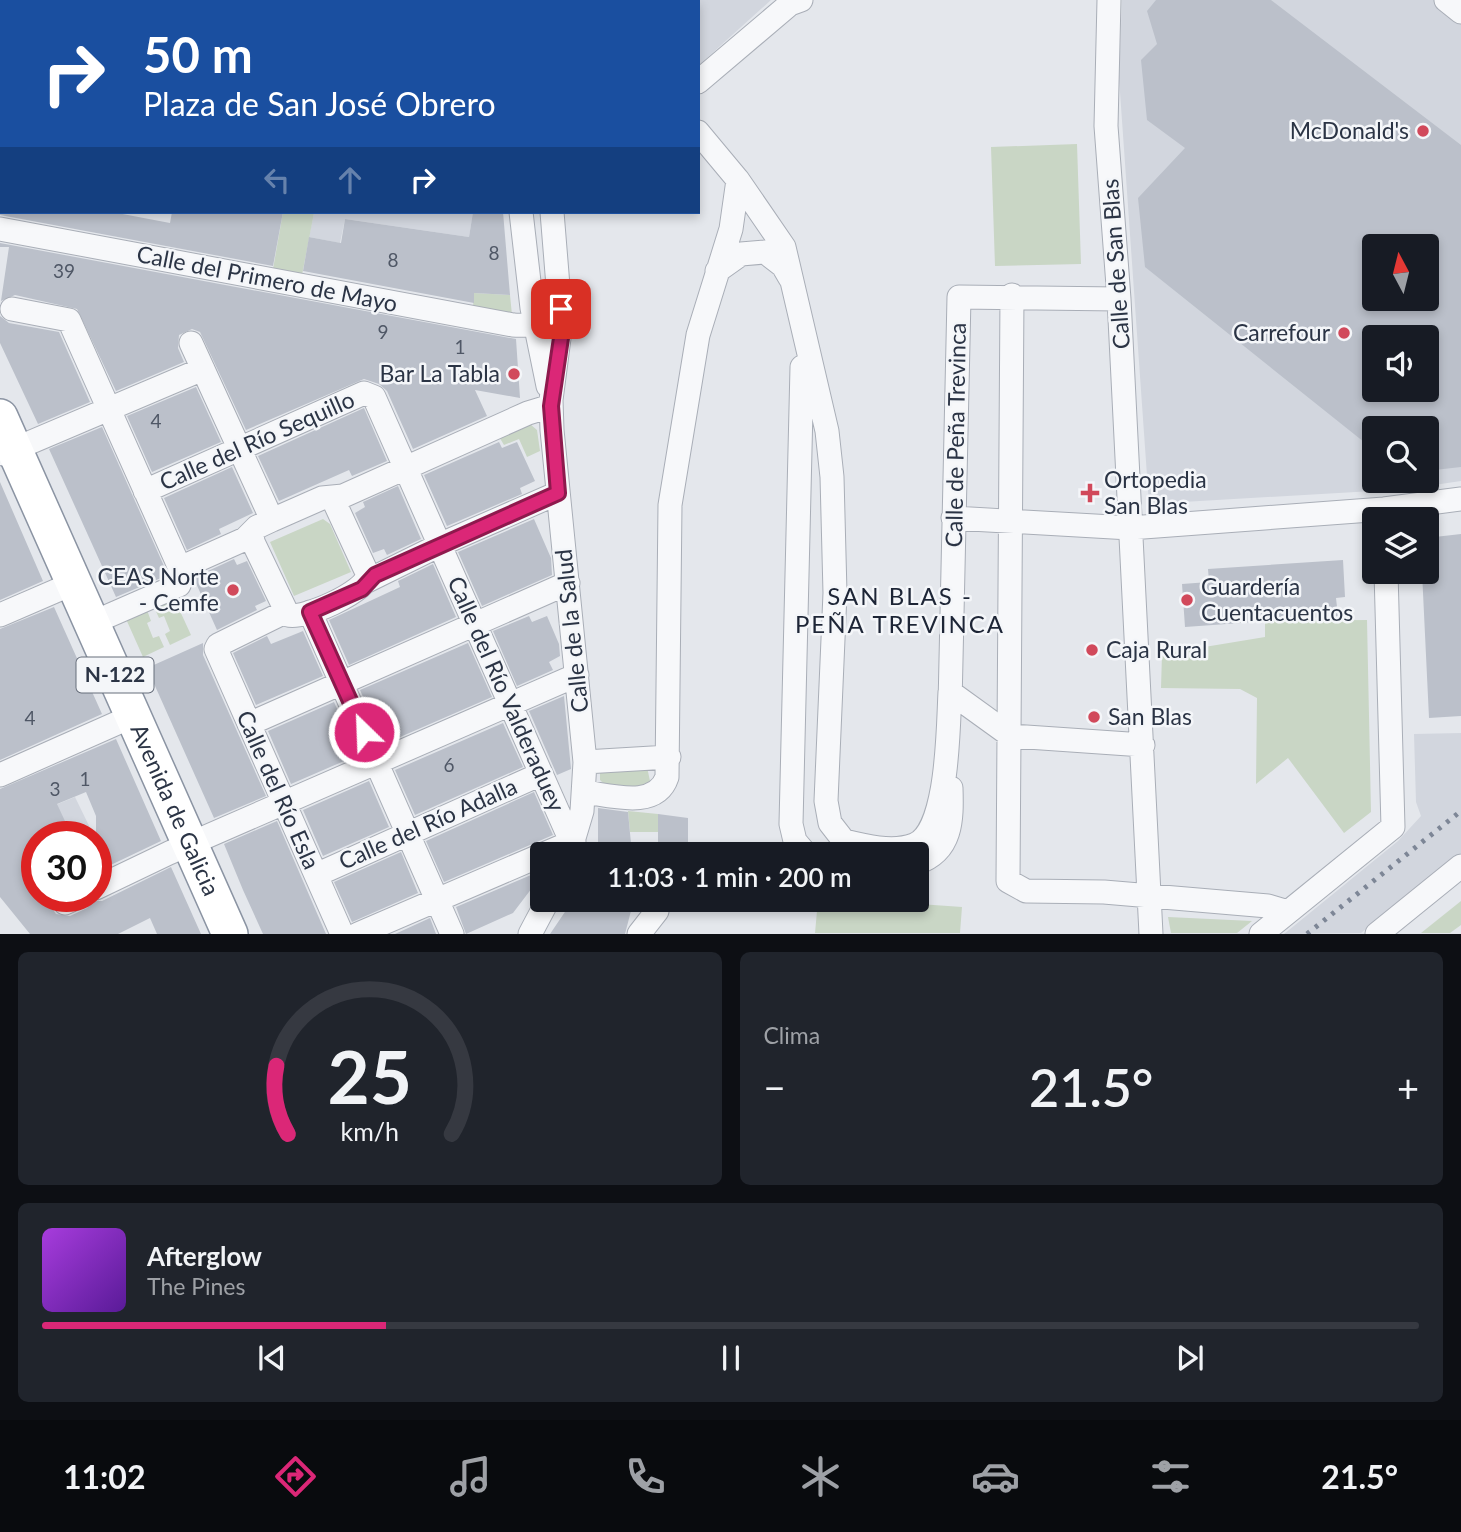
<!DOCTYPE html>
<html lang="es">
<head>
<meta charset="utf-8">
<style>
	body { margin:0; font-family:Lato,sans-serif; background:#20242c; color:#f1f3f6; height:100vh; display:flex; flex-direction:column; font-size:26px; white-space:nowrap }
	* { box-sizing:border-box; margin:0 }
	p { font-size:23px; color:#9ea1a6 }
	.icon { flex:none; width:38px; height:38px; fill:none; stroke:currentColor; stroke-width:2; stroke-linecap:round; stroke-linejoin:round }
	.map { position:relative; height:934px; overflow:hidden }
	.drawer { display:flex; flex-direction:column; gap:18px; padding:18px; background:#0d0f14; flex:1 }
	.drawer>* { flex:none }
	.hud { position:absolute; left:0px; top:0px; width:700px; height:214px; box-shadow:0 4px 10px #0003; background:#1a4fa0; color:#fff; overflow:hidden }
	.needle { width:46px; rotate:353deg }
	.tools { position:absolute; left:1362px; top:234px; display:grid; gap:14px }
	.tools a { display:grid; place-items:center; width:77px; height:77px; border-radius:7px; background:#171b24; box-shadow:0 4px 10px #0003; font-size:35px }
	.speed { position:absolute; left:21px; top:821px; display:flex; gap:14px; font-size:35px; font-weight:700; text-align:center }
	.speed>* { display:grid; place-content:center; width:91px; height:91px; border-radius:50%; background:#171b24; box-shadow:0 4px 10px #0003; line-height:1 }
	.speed .limit { border:10px solid #d22; background:#fff; color:#111 }
	.pin { position:absolute; display:grid; place-items:center; width:60px; height:60px; color:#fff; margin:-30px; border-radius:14px; box-shadow:0 4px 10px #0006 }
	.me { position:absolute; width:77px; margin:-38px; rotate:336deg; stroke-linejoin:round; filter:drop-shadow(0 0 5px #0008) }
	.turn { display:flex; align-items:center; gap:24px; height:147px; padding:0 28px; font-size:32px }
	.turn .icon { width:91px; height:91px; stroke-width:2.5 }
	.turn b { display:block; font-size:49px; line-height:60px }
	.lanes { display:flex; align-items:center; height:66px; padding:0 28px; background:#0003; justify-content:center; gap:35px; direction:ltr }
	.lanes .off { opacity:.35 }
	.big { font-size:52px; font-weight:600; line-height:1.1 }
	.drawer .card { flex:1; display:flex; flex-direction:column; justify-content:center; gap:10px; min-width:0; padding:0 24px; border-radius:10px; background:#20242c }
	.drawer .dial { align-items:center; gap:0 }
	.dial svg { height:182px; overflow:visible; fill:none; stroke:#363941; stroke-width:7; stroke-linecap:round; text-anchor:middle }
	.dial text { fill:#f1f3f6; stroke:none }
	.song { display:flex; align-items:center; gap:21px }
	.cover { width:84px; height:84px; border-radius:10px; background:linear-gradient(135deg,hsl(280 70% 55%),hsl(270 70% 35%)) }
	.played { height:7px; border-radius:4px; background:linear-gradient(90deg,#db2777 25%,#363941 25%) }
	.keys { display:flex; justify-content:space-around; direction:ltr }
	.heat { display:flex; justify-content:space-between; align-items:center; font-size:38px; direction:ltr }
	.drawer .tiles { flex:1; display:grid; gap:18px; grid-template-columns:1fr 1fr }
	.card:last-child { grid-column:span 2 }
	.trip { position:absolute; left:530px; top:842px; width:399px; height:70px; border-radius:7px; background:#171b24; box-shadow:0 4px 10px #0003; font-weight:600; line-height:70px; text-align:center }
	.tab-bar { display:flex; height:112px; justify-content:space-around; align-items:center; background:#090b0e; color:#9ea1a6 }
	.tab-bar .icon { width:49px; height:49px }
	.tab-bar .on { color:#db2777 }
	.tab-bar b { font-size:32px; color:#f1f3f6 }
	.map>svg:first-child { display:block }
	.built { fill:#d2d6de; fill-rule:evenodd }
	.green { fill:#c9d6c5 }
	.building { fill:#bbc0ca; fill-rule:evenodd }
	.lines { fill:none; stroke-linecap:round; stroke-linejoin:round }
	.minor-casing { stroke:#a9aeb7; stroke-width:25 }
	.highway-casing { stroke:#8b94a3; stroke-width:38 }
	.minor { stroke:#f7f8fa; stroke-width:23 }
	.highway { stroke:#fff; stroke-width:35 }
	.rail { stroke:#7d8696; stroke-width:5; stroke-dasharray:3.5 7; stroke-linecap:butt }
	.route-casing { stroke:#8e194d; stroke-width:18 }
	.route { stroke:#db2777; stroke-width:12 }
	.poi-dot { fill:#d1495b; stroke:#f4f6f9; stroke-width:2.5 }
	.labels { text-anchor:middle; stroke-width:5; stroke-linejoin:round; paint-order:stroke }
	.number-label { font-size:19px; fill:#4f5766 }
	.shield { fill:#f4f6f9; stroke:#676e7b; stroke-width:2 }
	.shield-label { font-size:21px; font-weight:bold; fill:#2b3445 }
	.poi-label { font-size:23px; fill:#2b3445; stroke:#f4f6f9; text-anchor:end }
	.street-label { font-size:23px; fill:#2b3445; stroke:#f4f6f9 }
	.neighbourhood-label { font-size:24px; letter-spacing:2px; fill:#1d2536; stroke:#f4f6f9 }
</style>
</head>
<body>
<div class="map">
<svg width="1461" height="934" viewBox="0 0 1461 934">
	<rect width="100%" height="100%" fill="#e4e7ec"/>
	<path class="built" d="M 644,0 L 771,0 L 698,66 L 698,2 Z
		M 1122,0 L 1461,0 L 1461,481 L 1407,489 L 1149,504 L 1119,78 ZM 1374,247 L 1426,247 L 1426,299 L 1374,299 ZM 1374,338 L 1426,338 L 1426,390 L 1374,390 ZM 1374,429 L 1426,429 L 1426,481 L 1374,481 Z
		M 306,212 L 473,212 L 469,237 L 345,219 L 340,243 L 309,237 L 314,213 Z
		M 1461,733 L 1461,853 L 1361,933 L 1284,934 L 1398,841 L 1421,816 L 1416,802 L 1414,734 Z
		M 75,797 L 94,836 L 72,836 L 66,824 L 48,808 Z"/>
	<path class="green" d="M 49,0 L 364,0 L 364,2 L 49,2 Z
		M 1077,144 L 1081,264 L 995,266 L 991,147 Z
		M 283,212 L 314,213 L 302,275 L 273,269 Z
		M 474,293 L 510,295 L 512,315 L 473,307 Z
		M 530,424 L 537,430 L 540,451 L 527,457 L 519,439 L 504,445 L 498,435 Z
		M 323,519 L 330,524 L 351,572 L 294,596 L 270,542 Z
		M 174,598 L 191,635 L 170,645 L 165,634 L 170,631 L 164,616 L 159,618 L 154,607 Z
		M 147,610 L 151,621 L 147,623 L 153,638 L 159,636 L 164,647 L 143,657 L 126,619 Z
		M 1367,620 L 1371,812 L 1344,833 L 1288,758 L 1256,784 L 1257,698 L 1240,689 L 1161,688 L 1162,654 L 1265,637 L 1265,621 Z
		M 647,767 L 650,781 L 639,788 L 604,784 L 600,780 L 600,771 Z
		M 628,811 L 658,814 L 658,832 L 630,832 Z
		M 818,900 L 863,900 L 962,907 L 960,933 L 815,933 Z
		M 1461,901 L 1461,925 L 1450,933 L 1421,933 Z
		M 1168,917 L 1252,921 L 1237,933 L 1171,933 Z"/>
	<path class="building" d="M 1156,0 L 1271,0 L 1461,145 L 1461,467 L 1426,471 L 1426,429 L 1374,429 L 1374,450 L 1145,267 L 1138,198 L 1185,148 L 1147,120 L 1141,60 L 1157,44 L 1147,11 ZM 1374,247 L 1426,247 L 1426,299 L 1374,299 ZM 1374,338 L 1426,338 L 1426,390 L 1374,390 Z
		M 0,212 L 112,212 L 170,223 L 172,212 L 283,212 L 273,266 L 0,215 Z
		M 473,212 L 503,212 L 510,295 L 474,293 L 474,303 L 303,271 L 309,237 L 341,243 L 345,219 L 469,237 Z
		M 0,243 L 516,339 L 520,398 L 475,390 L 487,416 L 413,449 L 387,391 L 379,384 L 364,379 L 246,430 L 200,332 L 192,329 L 179,335 L 178,348 L 184,362 L 116,391 L 77,309 L 15,295 L 1,301 L 9,247 L 0,247 Z
		M 0,316 L 9,323 L 59,332 L 90,402 L 38,424 L 0,343 Z
		M 196,387 L 221,442 L 152,472 L 127,416 Z
		M 364,408 L 387,461 L 352,476 L 349,470 L 279,501 L 258,456 Z
		M 102,427 L 168,575 L 116,597 L 49,449 Z
		M 499,442 L 502,448 L 517,442 L 535,481 L 520,488 L 522,494 L 447,526 L 424,475 Z
		M 232,467 L 253,513 L 219,529 L 221,534 L 187,550 L 164,498 Z
		M 0,482 L 43,581 L 0,600 Z
		M 398,486 L 421,539 L 387,555 L 384,549 L 373,553 L 355,513 L 365,507 L 363,502 Z
		M 534,519 L 551,558 L 552,575 L 482,606 L 458,552 Z
		M 1461,534 L 1461,716 L 1429,718 L 1422,572 L 1426,572 L 1426,538 Z
		M 234,559 L 237,565 L 247,561 L 266,601 L 255,606 L 257,610 L 217,630 L 195,581 L 197,576 Z
		M 1343,560 L 1345,597 L 1336,598 L 1338,616 L 1185,627 L 1182,584 L 1209,582 L 1208,569 Z
		M 433,564 L 456,617 L 349,665 L 329,620 L 400,587 L 398,581 Z
		M 54,607 L 102,714 L 0,760 L 0,629 Z
		M 529,616 L 532,622 L 547,616 L 559,644 L 560,656 L 549,662 L 553,670 L 517,686 L 493,631 Z
		M 303,631 L 323,676 L 256,705 L 233,653 L 267,636 L 271,644 Z
		M 203,643 L 203,655 L 266,796 L 214,818 L 147,668 Z
		M 468,643 L 492,697 L 384,744 L 360,690 Z
		M 564,696 L 571,769 L 557,775 L 529,711 Z
		M 334,702 L 358,755 L 291,784 L 268,731 Z
		M 503,723 L 523,767 L 415,815 L 395,770 Z
		M 116,739 L 161,841 L 96,872 L 96,816 L 86,792 L 57,804 L 72,836 L 37,836 L 37,896 L 53,896 L 52,908 L 56,914 L 70,916 L 87,908 L 93,901 L 102,901 L 171,867 L 201,934 L 157,934 L 150,918 L 118,934 L 30,934 L 0,897 L 0,789 Z
		M 369,781 L 389,827 L 323,856 L 303,810 Z
		M 534,792 L 553,835 L 444,882 L 426,841 Z
		M 598,808 L 628,812 L 632,854 L 598,854 Z
		M 658,814 L 688,818 L 688,854 L 658,854 Z
		M 277,821 L 326,934 L 263,934 L 243,890 L 224,844 Z
		M 401,852 L 418,893 L 352,922 L 334,882 Z
		M 531,875 L 535,884 L 513,913 L 466,934 L 456,907 Z
		M 573,900 L 618,900 L 633,903 L 625,934 L 550,934 Z
		M 430,918 L 436,934 L 395,934 Z"/>
	<g class="lines">
		<g class="minor-casing">
			<path id="minor" d="M 32,0 L 32,2
				M 498,0 L 498,2
				M 1109,0 L 1106,126 L 1119,299 L 1151,934
				M 1446,0 L 1461,12
				M 0,42 L 2,43
				M 698,82 L 790,4 L 801,0
				M 698,132 L 738,180 L 784,247 L 827,431 L 832,477 L 835,593 L 826,801 L 830,823 L 844,841 C 864,846 893,853 914,845 C 949,831 948,725 950,692
				M 521,212 L 532,308 L 548,386
				M 552,212 L 561,323 L 551,400 L 552,430 L 585,762 L 582,811 L 571,848
				M 0,229 L 513,325 C 532,327 547,321 561,309
				M 717,271 L 741,254 L 765,252 L 783,266 L 790,278
				M 1012,295 L 1008,881 L 1026,891 L 1104,892 L 1268,906 L 1288,912
				M 12,309 L 69,320 L 183,575 L 179,585 L 92,623
				M 191,343 L 272,520
				M 802,367 L 791,824 L 795,841 L 806,854
				M 3,454 L 203,369
				M 145,491 L 364,393 L 374,397 L 566,830 L 574,841 L 358,934
				M 953,518 L 1130,528 L 1384,509 L 1461,499
				M 252,533 L 253,542 L 288,615 C 303,620 366,592 368,575 L 332,497
				M 180,568 L 245,539 L 257,527 L 272,520 L 322,498 L 343,496 L 528,413 L 551,406
				M 367,581 L 446,542 L 558,493
				M 285,612 L 218,645 L 216,649 L 342,934
				M 310,612 L 452,934
				M 0,615 L 74,583
				M 950,692 L 1011,736 L 1143,745
				M 950,705 L 959,297 L 1119,299
				M 249,724 L 568,583
				M 585,762 L 669,757
				M 0,775 L 133,716
				M 584,792 C 610,795 656,810 667,777 L 670,505 L 698,335 L 731,229 L 738,180
				M 917,863 C 952,851 952,820 951,788
				M 316,875 L 541,774
				M 96,888 L 169,853 L 577,675
				M 65,903 L 80,896
				M 530,934 L 548,900
				M 639,934 L 657,911 L 659,900
				M 1261,934 L 1393,827 L 1386,572
				M 1377,934 L 1461,866"/>
		</g>
		<g class="highway-casing">
			<g id="highway">
				<path id="s1" d="M 0,417 L 230,934"/>
			</g>
		</g>
		<use href="#minor" class="minor"/>
		<use href="#highway" class="highway"/>
		<path class="rail" d="M 1307,934 L 1461,811"/>
	</g>
	<g class="lines">
		<g class="route-casing">
			<path id="route" d="M 364,732 L 310,612 L 362,589 L 375,575 L 558,493 L 551,406 L 561,338 L 561,309"/>
		</g>
		<use href="#route" class="route"/>
	</g>
	<g class="poi-dot">
		<circle cx="1423" cy="131" r="7"/>
		<circle cx="1344" cy="333" r="7"/>
		<circle cx="514" cy="374" r="7"/>
		<path d="M1086.5 482.5h7v7h7v7h-7v7h-7v-7h-7v-7h7z"/>
		<circle cx="233" cy="590" r="7"/>
		<circle cx="1187" cy="600" r="7"/>
		<circle cx="1092" cy="650" r="7"/>
		<circle cx="1094" cy="717" r="7"/>
	</g>
	<g class="labels">
		<g class="number-label">
			<text x="494" y="260">8</text>
			<text x="393" y="267">8</text>
			<text x="64" y="278">39</text>
			<text x="383" y="339">9</text>
			<text x="460" y="354">1</text>
			<text x="156" y="428">4</text>
			<text x="30" y="725">4</text>
			<text x="449" y="772">6</text>
			<text x="85" y="786">1</text>
			<text x="55" y="796">3</text>
		</g>
		<rect class="shield" x="76.5" y="657.5" width="77" height="35" rx="5"/>
		<g class="shield-label">
			<text x="115" y="682">N-122</text>
		</g>
		<g class="poi-label">
			<text x="1409" y="139">McDonald's</text>
			<text x="1330" y="341">Carrefour</text>
			<text x="500" y="382">Bar La Tabla</text>
			<text x="1104" y="488" text-anchor="start">Ortopedia<tspan x="1104" dy="26">San Blas</tspan></text>
			<text x="219" y="585">CEAS Norte<tspan x="219" dy="26">- Cemfe</tspan></text>
			<text x="1201" y="595" text-anchor="start">Guardería<tspan x="1201" dy="26">Cuentacuentos</tspan></text>
			<text x="1106" y="658" text-anchor="start">Caja Rural</text>
			<text x="1108" y="725" text-anchor="start">San Blas</text>
		</g>
		<g class="street-label">
			<text transform="translate(1116 264) rotate(-94)" y="8">Calle de San Blas</text>
			<text transform="translate(267 279) rotate(11)" y="8">Calle del Primero de Mayo</text>
			<text transform="translate(956 435) rotate(-89)" y="8">Calle de Peña Trevinca</text>
			<text transform="translate(257 441) rotate(-24)" y="8">Calle del Río Sequillo</text>
			<text transform="translate(572 631) rotate(-96)" y="8">Calle de la Salud</text>
			<text transform="translate(506 694) rotate(66)" y="8">Calle del Río Valderaduey</text>
			<text transform="translate(278 790) rotate(66)" y="8">Calle del Río Esla</text>
			<text dy="8" stroke="none"><textPath href="#s1" startOffset="430">Avenida de Galicia</textPath></text>
			<text transform="translate(428 824) rotate(-24)" y="8">Calle del Río Adalla</text>
		</g>
		<g class="neighbourhood-label">
			<text x="900" y="605">SAN BLAS -<tspan x="900" dy="28">PEÑA TREVINCA</tspan></text>
		</g>
	</g>
</svg>
<div class="tools">
<a><svg class="needle" viewBox="-14 -14 28 28"><path d="M0-13l5 13h-10z" fill="#e53935"/><path d="M0 13l5-13h-10z" fill="#9ea1a6"/></svg></a>
<a><svg class="icon" aria-label="sound" viewBox="0 0 24 24"><path d="M4 9h4l5-4v14l-5-4H4zM17 9q2 3 0 6"/></svg></a>
<a><svg class="icon" aria-label="search" viewBox="0 0 24 24"><circle cx="10" cy="10" r="6"/><path d="M15 15l6 6"/></svg></a>
<a><svg class="icon" aria-label="layers" viewBox="0 0 24 24"><path d="M12 4l9 5-9 5-9-5zM3 14l9 5 9-5"/></svg></a>
</div>
<div class="speed"><div class="limit">30</div></div>
<div class="pin" style="left:561px;top:309px;background:#d93025"><svg class="icon" aria-label="arrive" viewBox="0 0 24 24"><path d="M6 21V4h12l-3 4 3 4H6"/></svg></div>
<svg class="me" style="left:364px;top:732px" viewBox="-20 -20 40 40"><circle r="17" fill="#db2777" stroke="#fff" stroke-width="3"/><path d="M0-11L8 9 0 5-8 9z" fill="#fff"/></svg>
<div class="trip">11:03 · 1 min · 200 m</div>
<div class="hud">
<div class="turn"><svg class="icon" aria-label="right" viewBox="0 0 24 24"><path d="M7 20v-9h11M14 6l5 5-5 5"/></svg><div><b>50 m</b>Plaza de San José Obrero</div></div>
<div class="lanes"><svg class="icon off" aria-label="left" viewBox="0 0 24 24"><path d="M17 20v-9H6M10 6l-5 5 5 5"/></svg><svg class="icon off" aria-label="ahead" viewBox="0 0 24 24"><path d="M12 20V5M6 11l6-6 6 6"/></svg><svg class="icon" aria-label="right" viewBox="0 0 24 24"><path d="M7 20v-9h11M14 6l5 5-5 5"/></svg></div>
</div>
</div>
<section class="drawer">
<div class="tiles">
<div class="card dial"><svg viewBox="0 0 100 80">
<path d="M14 69A42 42 0 1 1 86 69"/>
<path d="M14 69A42 42 0 0 1 9 39" stroke="#db2777"/>
<text x="50" y="56" font-size="32" font-weight="700">25</text>
<text x="50" y="72" font-size="11">km/h</text>
</svg></div>
<div class="card"><p>Clima</p>
<div class="heat"><a>−</a><b class="big">21.5°</b><a>+</a></div>
</div>
<div class="card">
<div class="song"><i class="cover"></i><div><b>Afterglow</b><p>The Pines</p></div></div>
<div class="played"></div>
<div class="keys"><svg class="icon" aria-label="previous" viewBox="0 0 24 24"><path d="M18 5L8 12l10 7zM5 5v14"/></svg><svg class="icon" aria-label="pause" viewBox="0 0 24 24"><path d="M8 5v14M16 5v14"/></svg><svg class="icon" aria-label="next" viewBox="0 0 24 24"><path d="M6 5l10 7-10 7zM19 5v14"/></svg></div>
</div>
</div>
</section>
<nav class="tab-bar">
<b>11:02</b>
<svg class="icon on" aria-label="directions" viewBox="0 0 24 24"><path d="M12 3l9 9-9 9-9-9zM9 14v-3h6M13 9l2 2-2 2"/></svg>
<svg class="icon" aria-label="music" viewBox="0 0 24 24"><path d="M9 18V5l10-2v13"/><circle cx="6" cy="18" r="3"/><circle cx="16" cy="16" r="3"/></svg>
<svg class="icon" aria-label="phone" viewBox="0 0 24 24"><path d="M5 4h4l2 5-3 2q2 4 5 5l2-3 5 2v4C11 20 4 13 5 4z"/></svg>
<svg class="icon" aria-label="climate" viewBox="0 0 24 24"><path d="M12 3v18M4 7l16 10M4 17L20 7"/></svg>
<svg class="icon" aria-label="car" viewBox="0 0 24 24"><path d="M5 17H2v-5l4-1 3-4h7l3 4 3 1v5h-3M9 17h6M6 11h13"/><circle cx="7" cy="17" r="2"/><circle cx="17" cy="17" r="2"/></svg>
<svg class="icon" aria-label="filters" viewBox="0 0 24 24"><path d="M4 7h16M4 17h16"/><circle cx="9" cy="7" r="2"/><circle cx="15" cy="17" r="2"/></svg>
<b>21.5°</b>
</nav>
</body>
</html>
